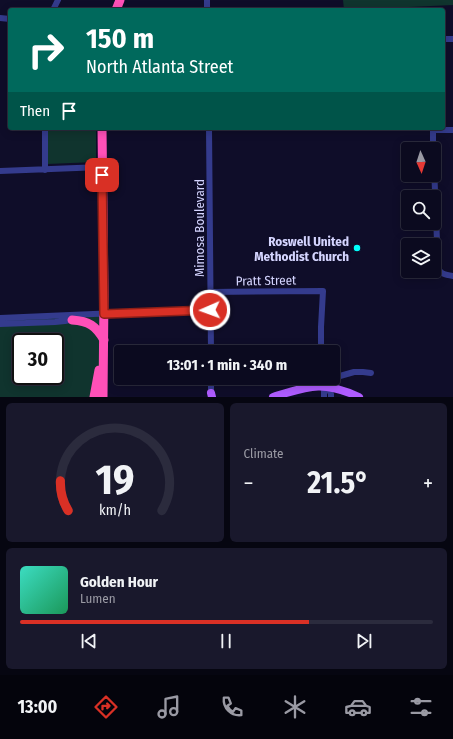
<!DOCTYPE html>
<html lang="en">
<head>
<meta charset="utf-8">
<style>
	body { margin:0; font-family:"Fira Sans Condensed",sans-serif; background:#19182c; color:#f1f3f6; height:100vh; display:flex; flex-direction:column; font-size:15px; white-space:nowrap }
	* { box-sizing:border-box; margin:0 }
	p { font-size:13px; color:#9a9aa4 }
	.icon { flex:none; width:22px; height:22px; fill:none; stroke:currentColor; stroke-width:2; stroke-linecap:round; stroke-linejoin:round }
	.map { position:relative; height:397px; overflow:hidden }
	.panel { display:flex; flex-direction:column; gap:6px; padding:6px; background:#060611; flex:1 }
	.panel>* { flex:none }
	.top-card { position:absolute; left:8px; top:8px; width:437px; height:122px; border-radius:4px; box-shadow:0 2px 10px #0003,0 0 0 1px #2b2b3d; background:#00695c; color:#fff; overflow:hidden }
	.needle { width:26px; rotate:177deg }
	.tools { position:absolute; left:401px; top:142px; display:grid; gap:8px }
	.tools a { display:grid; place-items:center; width:40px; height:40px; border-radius:4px; background:#0b0a1f; box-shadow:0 2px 10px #0003,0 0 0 1px #2b2b3d; font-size:20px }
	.speed { position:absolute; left:12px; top:333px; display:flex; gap:8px; font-size:20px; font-weight:700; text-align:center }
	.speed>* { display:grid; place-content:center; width:52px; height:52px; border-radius:50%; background:#0b0a1f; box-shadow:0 2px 10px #0003,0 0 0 1px #2b2b3d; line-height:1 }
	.speed .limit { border:2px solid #111; border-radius:6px; background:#fff; color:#111 }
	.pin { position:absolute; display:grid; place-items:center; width:34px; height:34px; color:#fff; margin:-17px; border-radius:8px; box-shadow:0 2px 6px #0006 }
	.me { position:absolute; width:44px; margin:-22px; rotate:268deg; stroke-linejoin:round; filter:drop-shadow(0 0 3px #0008) }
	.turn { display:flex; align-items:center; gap:14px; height:84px; padding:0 12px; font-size:18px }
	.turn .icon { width:52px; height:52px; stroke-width:2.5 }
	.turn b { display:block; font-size:28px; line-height:34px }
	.then { display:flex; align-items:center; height:38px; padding:0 12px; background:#0003; gap:8px; font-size:15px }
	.big { font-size:30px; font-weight:700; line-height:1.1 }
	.panel .widget { flex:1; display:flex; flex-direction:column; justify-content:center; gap:6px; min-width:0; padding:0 14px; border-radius:6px; background:#19182c }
	.panel .dial { align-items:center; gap:0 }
	.dial svg { height:104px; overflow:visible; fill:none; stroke:#2b2b3d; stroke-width:7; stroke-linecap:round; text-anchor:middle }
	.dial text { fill:#f1f3f6; stroke:none }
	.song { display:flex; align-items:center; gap:12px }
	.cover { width:48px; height:48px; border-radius:6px; background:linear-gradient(135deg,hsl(170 70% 55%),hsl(150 70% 35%)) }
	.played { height:4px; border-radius:2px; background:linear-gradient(90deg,#d93025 70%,#2b2b3d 70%) }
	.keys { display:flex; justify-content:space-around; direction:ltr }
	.heat { display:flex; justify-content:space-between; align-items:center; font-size:22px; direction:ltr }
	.panel .tiles { flex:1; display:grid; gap:6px; grid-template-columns:1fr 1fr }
	.widget:last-child { grid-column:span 2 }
	.trip { position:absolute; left:114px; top:345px; width:226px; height:40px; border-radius:4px; background:#0b0a1f; box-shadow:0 2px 10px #0003,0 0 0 1px #2b2b3d; font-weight:700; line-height:40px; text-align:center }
	.tab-bar { display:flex; height:64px; justify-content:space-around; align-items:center; background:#04040c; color:#9a9aa4 }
	.tab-bar .icon { width:28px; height:28px }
	.tab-bar .selected { color:#d93025 }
	.tab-bar b { font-size:18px; color:#f1f3f6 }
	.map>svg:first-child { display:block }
	.green { fill:#10342e; fill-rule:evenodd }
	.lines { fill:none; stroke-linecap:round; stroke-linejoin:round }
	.minor { stroke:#343b8d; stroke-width:6 }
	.major { stroke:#af5cff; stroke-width:8 }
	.highway { stroke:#ff50b8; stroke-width:9 }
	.route-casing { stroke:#8d1f18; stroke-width:10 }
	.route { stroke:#d93025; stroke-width:7 }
	.poi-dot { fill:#01fffb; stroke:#0f0d29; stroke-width:1.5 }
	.labels { text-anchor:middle; stroke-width:4; stroke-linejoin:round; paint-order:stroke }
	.street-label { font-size:13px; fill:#d5d5ff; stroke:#0f0d29 }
	.poi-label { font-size:13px; font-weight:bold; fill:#d5d5ff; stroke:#0f0d29; text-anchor:end }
</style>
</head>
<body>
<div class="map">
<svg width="453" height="397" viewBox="0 0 453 397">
	<rect width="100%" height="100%" fill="#0f0d29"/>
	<path class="green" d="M 343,0 L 453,0 L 453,5 L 344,10 Z
		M 47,128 L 96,128 L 96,162 L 47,164 Z
		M 100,315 L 100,397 L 0,397 L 0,320 ZM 21,342 L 55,342 L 55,376 L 21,376 Z"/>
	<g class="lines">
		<path class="minor" d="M 207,0 L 207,10
			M 53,10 L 58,0
			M 0,18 L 10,19
			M 443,39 L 453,39
			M 209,128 L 211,352
			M 433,128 L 433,149
			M 433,130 L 453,130
			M 434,166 L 438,266 C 439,274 446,275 453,276
			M 45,170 L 45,128
			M 0,171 L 102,167
			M 210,292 L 323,291 L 321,327 L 321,352
			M 0,318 C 70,315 140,312 210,309
			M 0,324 L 55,322 L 65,321 L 74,319
			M 211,378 L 211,396
			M 321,378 L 321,386
			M 327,386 L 331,394 L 331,397
			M 324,397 L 324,391 L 330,381 L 333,378 L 354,372 L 363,372 L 371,373"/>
		<path class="major" d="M 211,393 L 212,397
			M 273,397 C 309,386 323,380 359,397"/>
		<path class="highway" d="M 116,10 L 120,0
			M 102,128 L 104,296 L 103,397
			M 72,320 C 89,321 96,326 104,340
			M 94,397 L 99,370"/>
	</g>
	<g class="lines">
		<g class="route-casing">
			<path id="route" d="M 102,175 L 104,314 L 210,310"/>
		</g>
		<use href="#route" class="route"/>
	</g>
	<circle class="poi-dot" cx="357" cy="248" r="4"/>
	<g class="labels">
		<g class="street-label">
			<text transform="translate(199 228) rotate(-90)" y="5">Mimosa Boulevard</text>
			<text transform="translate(266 280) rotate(-1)" y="5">Pratt Street</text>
		</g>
		<g class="poi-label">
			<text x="349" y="246">Roswell United<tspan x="349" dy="15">Methodist Church</tspan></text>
		</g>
	</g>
</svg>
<div class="tools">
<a><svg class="needle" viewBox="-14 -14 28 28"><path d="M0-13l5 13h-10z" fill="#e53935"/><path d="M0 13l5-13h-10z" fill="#9a9aa4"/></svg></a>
<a><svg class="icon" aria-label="search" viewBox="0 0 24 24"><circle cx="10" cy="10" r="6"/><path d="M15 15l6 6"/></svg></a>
<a><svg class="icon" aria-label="layers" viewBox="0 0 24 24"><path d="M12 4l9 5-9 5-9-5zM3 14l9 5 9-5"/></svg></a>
</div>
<div class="speed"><div class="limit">30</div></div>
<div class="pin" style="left:102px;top:175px;background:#d93025"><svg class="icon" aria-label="arrive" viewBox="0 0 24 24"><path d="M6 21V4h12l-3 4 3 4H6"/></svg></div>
<svg class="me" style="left:210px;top:310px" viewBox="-20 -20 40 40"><circle r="17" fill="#d93025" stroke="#fff" stroke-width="3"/><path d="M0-11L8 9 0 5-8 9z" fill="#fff"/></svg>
<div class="trip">13:01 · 1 min · 340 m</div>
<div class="top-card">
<div class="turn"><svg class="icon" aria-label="right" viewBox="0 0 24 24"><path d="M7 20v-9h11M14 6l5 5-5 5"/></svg><div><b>150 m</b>North Atlanta Street</div></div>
<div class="then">Then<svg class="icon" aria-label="arrive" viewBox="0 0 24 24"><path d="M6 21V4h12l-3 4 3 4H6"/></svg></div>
</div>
</div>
<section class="panel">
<div class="tiles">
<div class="widget dial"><svg viewBox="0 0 100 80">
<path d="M14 69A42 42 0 1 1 86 69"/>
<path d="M14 69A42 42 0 0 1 8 46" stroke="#d93025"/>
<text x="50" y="56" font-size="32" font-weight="700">19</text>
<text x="50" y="72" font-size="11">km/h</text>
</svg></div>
<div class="widget"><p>Climate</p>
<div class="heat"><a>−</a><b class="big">21.5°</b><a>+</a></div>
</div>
<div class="widget">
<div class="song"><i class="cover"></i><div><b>Golden Hour</b><p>Lumen</p></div></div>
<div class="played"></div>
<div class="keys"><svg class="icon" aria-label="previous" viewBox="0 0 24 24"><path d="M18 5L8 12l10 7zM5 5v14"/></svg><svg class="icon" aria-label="pause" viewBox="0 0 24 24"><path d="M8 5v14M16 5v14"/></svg><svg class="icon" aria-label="next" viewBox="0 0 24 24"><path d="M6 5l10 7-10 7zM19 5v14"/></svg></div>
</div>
</div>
</section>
<nav class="tab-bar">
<b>13:00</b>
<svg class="icon selected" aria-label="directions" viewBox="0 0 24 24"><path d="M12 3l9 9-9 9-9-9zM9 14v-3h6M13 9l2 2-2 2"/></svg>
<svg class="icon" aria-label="music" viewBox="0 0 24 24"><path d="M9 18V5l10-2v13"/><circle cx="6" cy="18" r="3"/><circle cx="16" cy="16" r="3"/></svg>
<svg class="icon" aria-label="phone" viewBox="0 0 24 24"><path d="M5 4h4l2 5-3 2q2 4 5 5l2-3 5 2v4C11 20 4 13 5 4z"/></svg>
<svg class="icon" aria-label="climate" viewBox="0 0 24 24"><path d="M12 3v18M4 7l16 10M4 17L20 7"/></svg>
<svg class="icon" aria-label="car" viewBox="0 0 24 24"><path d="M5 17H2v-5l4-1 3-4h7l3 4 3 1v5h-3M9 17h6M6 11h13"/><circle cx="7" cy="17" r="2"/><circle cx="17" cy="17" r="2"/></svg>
<svg class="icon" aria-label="filters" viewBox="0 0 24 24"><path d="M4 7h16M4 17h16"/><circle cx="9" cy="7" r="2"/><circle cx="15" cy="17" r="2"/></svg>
</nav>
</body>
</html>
